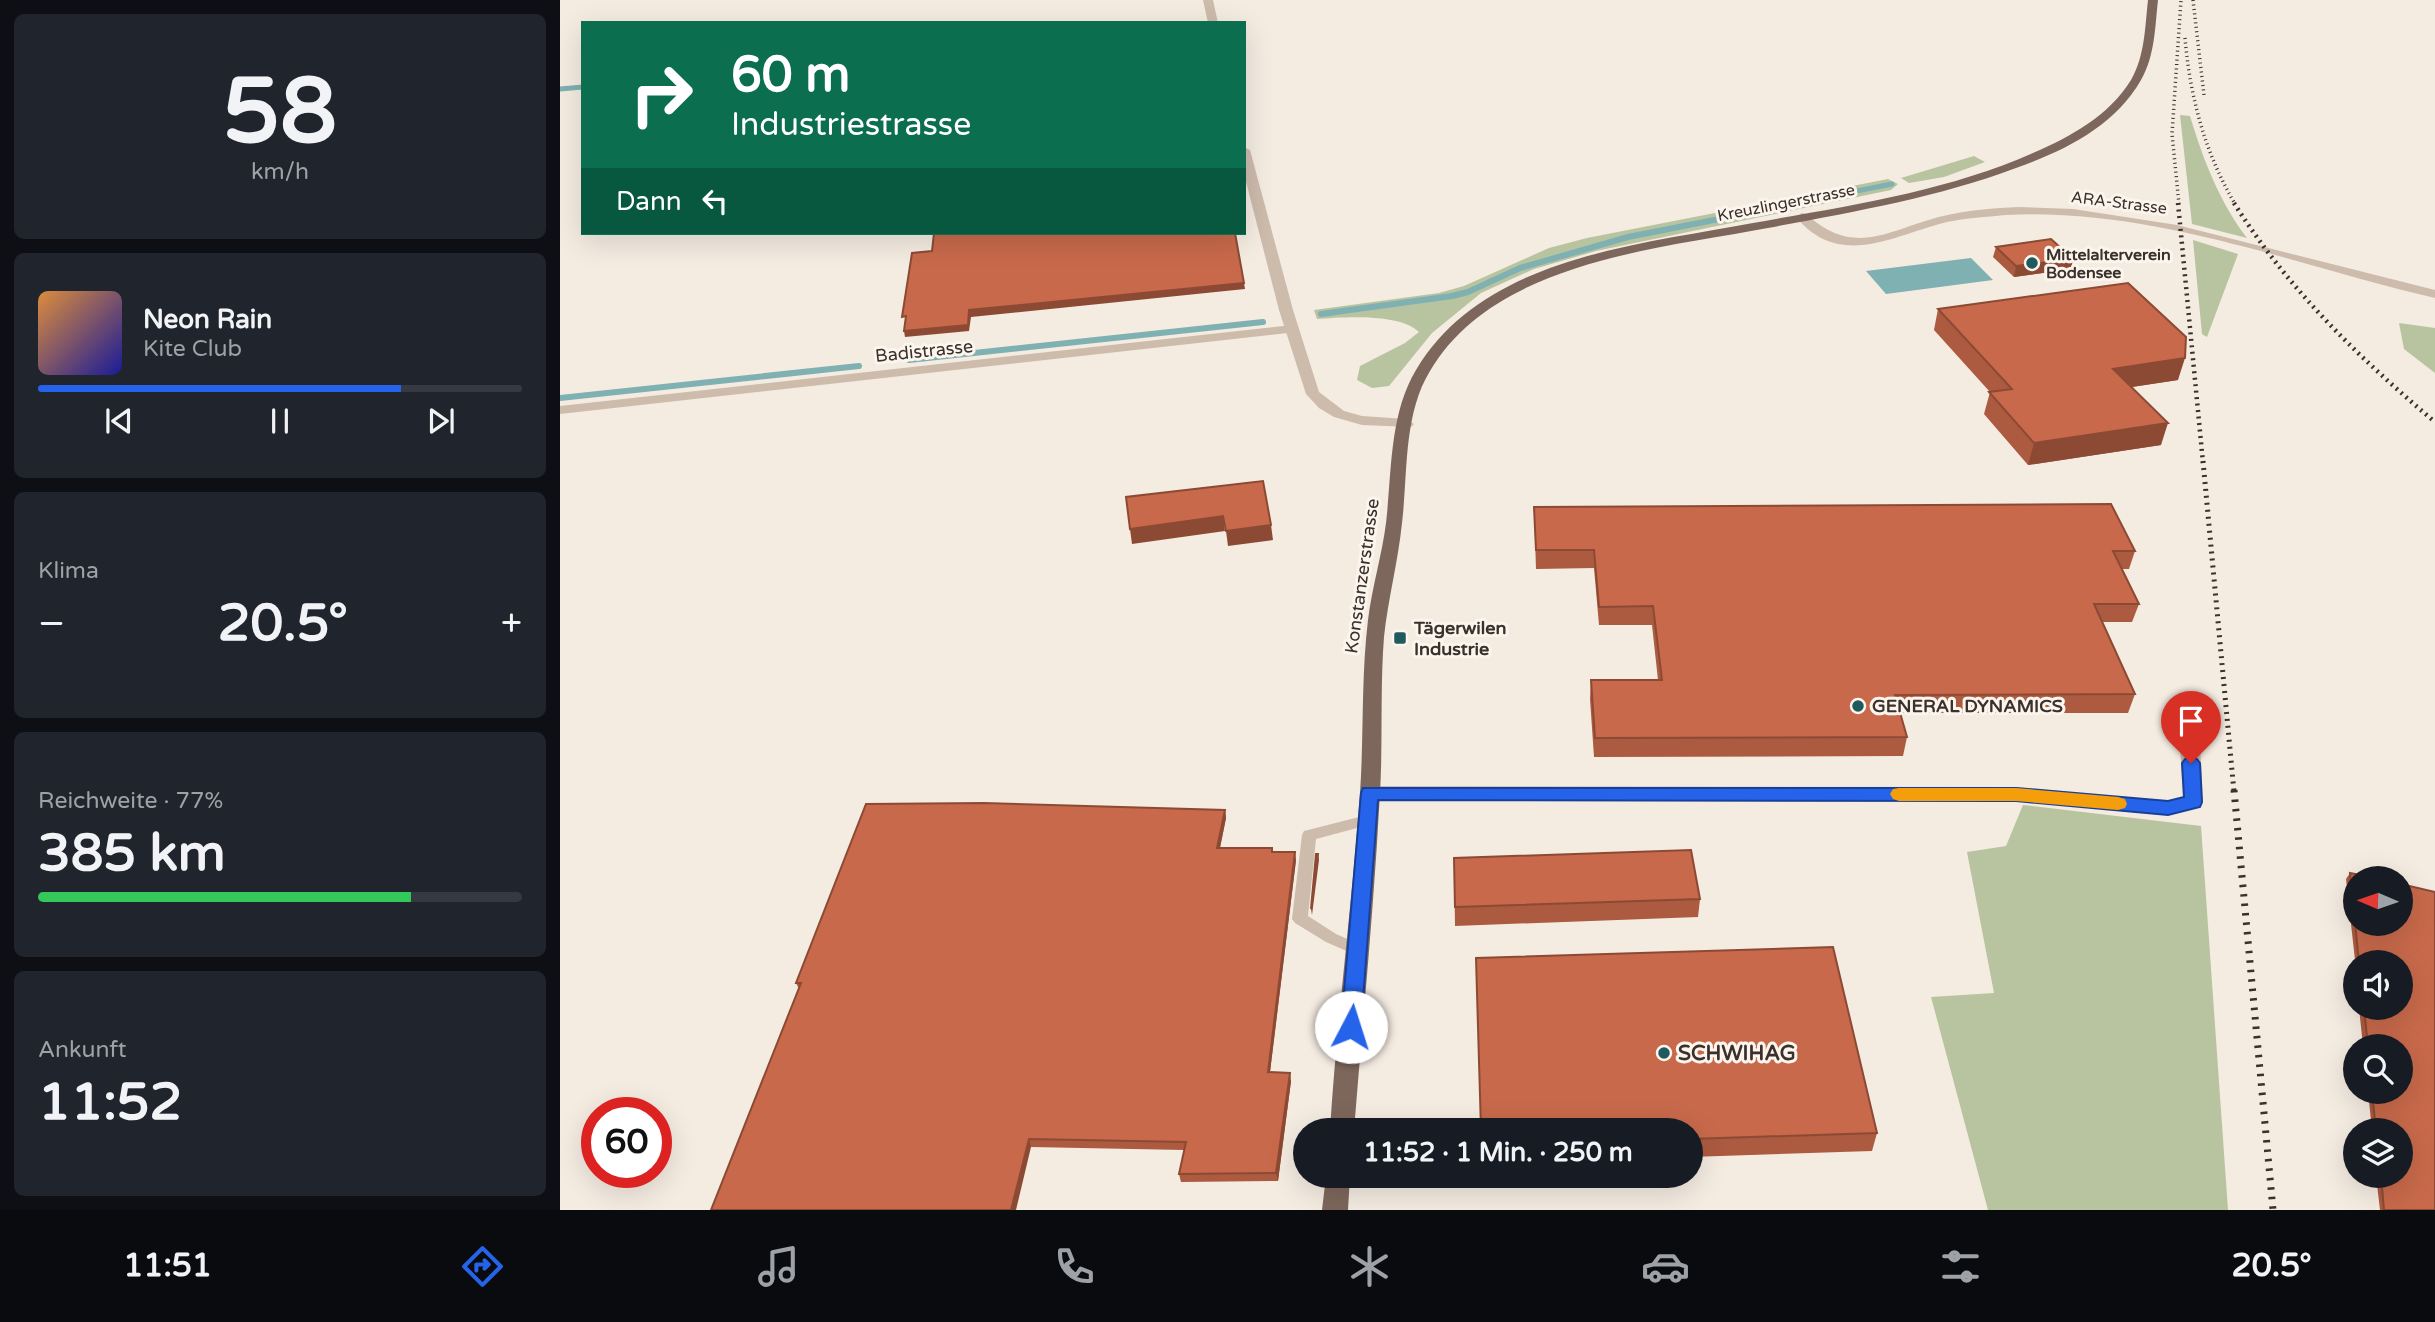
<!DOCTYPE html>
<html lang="de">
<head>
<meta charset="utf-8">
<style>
	body { margin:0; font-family:"Varela Round",sans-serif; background:#20242c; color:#f1f3f6; height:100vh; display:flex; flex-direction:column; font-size:26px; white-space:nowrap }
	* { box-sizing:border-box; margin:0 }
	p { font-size:23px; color:#9ea1a6 }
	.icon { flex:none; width:38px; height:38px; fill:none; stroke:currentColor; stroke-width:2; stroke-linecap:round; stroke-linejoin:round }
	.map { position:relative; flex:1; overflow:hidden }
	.side { display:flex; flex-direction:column; gap:14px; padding:14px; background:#0d0f14; width:560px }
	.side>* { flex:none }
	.banner { position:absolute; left:21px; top:21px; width:665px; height:214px; border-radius:0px; box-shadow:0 7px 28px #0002; background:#0b6e4f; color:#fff; overflow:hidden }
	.needle { width:46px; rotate:272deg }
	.controls { position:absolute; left:1783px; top:866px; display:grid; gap:14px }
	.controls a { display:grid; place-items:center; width:70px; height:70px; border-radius:50%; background:#171b24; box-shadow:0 7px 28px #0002; font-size:35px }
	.speed { position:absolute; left:21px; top:1097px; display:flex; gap:14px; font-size:35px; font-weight:700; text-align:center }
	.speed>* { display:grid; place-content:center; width:91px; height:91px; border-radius:50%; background:#171b24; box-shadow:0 7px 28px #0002; line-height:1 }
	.speed .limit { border:10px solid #d22; background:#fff; color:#111 }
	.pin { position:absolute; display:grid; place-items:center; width:60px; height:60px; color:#fff; margin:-72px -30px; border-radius:50% 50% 50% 0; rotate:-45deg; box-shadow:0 0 7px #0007 }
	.pin .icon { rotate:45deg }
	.me { position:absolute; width:77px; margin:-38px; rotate:5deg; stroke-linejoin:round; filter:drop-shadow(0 0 5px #0008) }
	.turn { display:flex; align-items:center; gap:24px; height:147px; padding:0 35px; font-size:32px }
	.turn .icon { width:91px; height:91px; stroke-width:2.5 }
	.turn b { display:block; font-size:49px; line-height:60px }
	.then { display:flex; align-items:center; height:66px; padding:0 35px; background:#0003; gap:14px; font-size:26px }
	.big { font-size:52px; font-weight:700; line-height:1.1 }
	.side .tile { flex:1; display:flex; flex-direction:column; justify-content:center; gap:10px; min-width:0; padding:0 24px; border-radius:10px; background:#20242c }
	.side .dial { align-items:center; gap:0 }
	.dial b { font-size:91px; line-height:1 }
	.song { display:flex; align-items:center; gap:21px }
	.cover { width:84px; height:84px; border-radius:10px; background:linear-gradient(135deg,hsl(30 70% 55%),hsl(240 70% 35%)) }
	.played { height:7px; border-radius:4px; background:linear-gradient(90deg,#2563eb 75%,#363941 75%) }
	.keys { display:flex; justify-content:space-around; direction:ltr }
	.heat { display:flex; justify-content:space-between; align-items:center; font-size:38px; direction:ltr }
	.charge { height:10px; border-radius:5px; background:linear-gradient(90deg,#34c759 77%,#363941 0) }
	.trip { position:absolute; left:733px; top:1118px; width:410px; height:70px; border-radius:35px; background:#171b24; box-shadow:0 7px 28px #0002; font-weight:700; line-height:70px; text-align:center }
	.menu { display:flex; height:112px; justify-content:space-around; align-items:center; background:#090b0e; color:#9ea1a6 }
	.menu .icon { width:49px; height:49px }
	.menu .current { color:#2563eb }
	.menu b { font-size:32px; color:#f1f3f6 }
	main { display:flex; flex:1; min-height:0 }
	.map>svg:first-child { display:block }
	.green { fill:#b8c4a0 }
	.water { fill:#7fb0b2 }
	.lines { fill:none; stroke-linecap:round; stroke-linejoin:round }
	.stream-far1 { stroke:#7fb0b2; stroke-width:5 }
	.stream { stroke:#7fb0b2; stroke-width:6 }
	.service { fill:#cdbbac; fill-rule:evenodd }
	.minor { fill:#cdbbac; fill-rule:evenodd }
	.tertiary { fill:#cdbbac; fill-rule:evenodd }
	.primary { fill:#7d675c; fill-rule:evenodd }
	.rail-far3 { stroke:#3b302b; stroke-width:3.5; stroke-dasharray:1 3.5; stroke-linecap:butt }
	.rail-far2 { stroke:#3b302b; stroke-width:4.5; stroke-dasharray:2 4.5; stroke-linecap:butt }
	.rail-far1 { stroke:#3b302b; stroke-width:5; stroke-dasharray:2 5; stroke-linecap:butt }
	.rail { stroke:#3b302b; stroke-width:7; stroke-dasharray:2.5 7; stroke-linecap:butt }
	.wall { fill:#ac5a40 }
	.shaded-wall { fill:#8c4a34 }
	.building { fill:#c8694b; stroke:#8c4a34; stroke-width:2 }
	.route { fill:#2563eb; stroke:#184099; stroke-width:2 }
	.slow { fill:#f59e0b }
	.poi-dot { fill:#1f5a5e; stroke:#fbf5ee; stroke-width:2.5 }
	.labels { text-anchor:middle; stroke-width:6; stroke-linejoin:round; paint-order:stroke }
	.far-street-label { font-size:16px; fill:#3b302b; stroke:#fbf5ee }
	.far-poi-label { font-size:16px; font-weight:bold; fill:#3b302b; stroke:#fbf5ee; text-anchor:start }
	.street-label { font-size:18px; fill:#3b302b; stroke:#fbf5ee }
	.poi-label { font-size:18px; font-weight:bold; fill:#3b302b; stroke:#fbf5ee; text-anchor:start }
	.near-poi-label { font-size:21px; font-weight:bold; fill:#3b302b; stroke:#fbf5ee; text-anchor:start }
</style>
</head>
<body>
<main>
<section class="side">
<div class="tile dial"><b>58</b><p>km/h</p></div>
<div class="tile">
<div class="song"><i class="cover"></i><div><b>Neon Rain</b><p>Kite Club</p></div></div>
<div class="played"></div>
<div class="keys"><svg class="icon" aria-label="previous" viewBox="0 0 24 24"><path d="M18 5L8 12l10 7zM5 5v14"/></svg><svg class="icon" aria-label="pause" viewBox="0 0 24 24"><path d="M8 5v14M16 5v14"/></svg><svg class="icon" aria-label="next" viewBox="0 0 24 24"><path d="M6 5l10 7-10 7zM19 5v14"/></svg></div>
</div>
<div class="tile"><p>Klima</p>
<div class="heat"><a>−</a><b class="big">20.5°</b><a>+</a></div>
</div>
<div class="tile"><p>Reichweite · 77%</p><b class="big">385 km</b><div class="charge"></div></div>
<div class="tile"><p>Ankunft</p><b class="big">11:52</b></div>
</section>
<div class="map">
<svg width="1875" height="1210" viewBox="0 0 1875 1210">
	<rect width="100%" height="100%" fill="#f4ebe1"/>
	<path class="green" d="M 1620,115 L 1630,116 C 1643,159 1659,201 1687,238 L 1632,224 Z
		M 1414,156 L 1425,162 L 1384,177 L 1349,183 L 1341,178 Z
		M 1328,179 L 1338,184 L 1331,190 L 1036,251 L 974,269 L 921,293 L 872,333 L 829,386 L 812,388 L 797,380 L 800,366 L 845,343 L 859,332 C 840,313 783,317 757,319 L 754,310 L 879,293 L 904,286 L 989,248 L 1027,238 Z
		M 1633,240 L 1678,254 L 1647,337 L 1642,334 Z
		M 1839,323 L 1875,328 L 1875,373 L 1844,349 Z
		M 1463,805 L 1641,826 L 1668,1210 L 1428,1210 L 1371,997 L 1434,993 L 1407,852 L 1446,846 Z"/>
	<path class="water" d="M 1411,258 L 1433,280 L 1326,294 L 1306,271 Z"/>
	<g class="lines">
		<path class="stream-far1" d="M 0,89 L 23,87
			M 1231,204 L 1332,184"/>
		<path class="stream" d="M 761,314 L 892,296 L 908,292 L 960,268 L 1068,237 L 1240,203
			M 349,360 L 703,322
			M 0,398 L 299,366"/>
		<path class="service" d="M 807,815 L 812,816 L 814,820 L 812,824 L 756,839 L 748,916 L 776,934 L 803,946 L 806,950 L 803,954 L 798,956 L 766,942 L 735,923 L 732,919 L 742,835 L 744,831 Z"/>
		<path class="minor" d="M 1459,207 L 1513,209 L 1617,225 L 1875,290 L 1875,298 C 1735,265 1591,207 1445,215 C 1426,217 1406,218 1387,222 C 1334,235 1280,270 1236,217 L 1242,213 L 1246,214 C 1296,259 1329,229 1383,216 C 1408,210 1434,208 1459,207 Z
			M 732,325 L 739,329 L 737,332 L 0,414 L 0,406 Z
			M 1630,737 L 1637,739 L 1640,744 L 1643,802 L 1640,807 L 1608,815 L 1456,801 L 810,800 L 803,798 L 800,793 L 803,788 L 810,786 L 1456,787 L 1608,801 L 1623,797 L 1620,744 L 1623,739 Z"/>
		<path class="tertiary" d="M 643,0 L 653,0 L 658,23 L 648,23 Z
			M 684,147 L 690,150 L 733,310 L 759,392 L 784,411 L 802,416 L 846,419 L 854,424 L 851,427 L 802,425 L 774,417 L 759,408 L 746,394 L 719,310 L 684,174 Z"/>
		<path class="primary" d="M 1588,0 L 1598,0 C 1595,27 1595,56 1581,80 C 1555,126 1504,151 1456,168 C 1376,198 1292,212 1208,228 C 1097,249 934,262 870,371 C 843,415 848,474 842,523 C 838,562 828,599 824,637 C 820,689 823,741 820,793 C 814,906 803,1018 794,1130 L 770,1130 C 777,1018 792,906 800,793 C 804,736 801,678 808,620 C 812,587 822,555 826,523 C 832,472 829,415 856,370 C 923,257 1078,245 1193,223 C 1287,206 1385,192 1473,153 C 1510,137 1549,116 1571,80 C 1585,56 1585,27 1588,0 Z
			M 766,1176 L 790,1176 L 788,1210 L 762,1210 Z"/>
		<path class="rail-far3" d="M 1633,0 L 1644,95
			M 1625,38 C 1630,97 1645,153 1675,204
			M 1619,204 L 1612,134 L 1621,0"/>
		<path class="rail-far2" d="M 1618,203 L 1643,463
			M 1674,203 C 1728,289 1798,357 1875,422"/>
		<path class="rail-far1" d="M 1643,461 L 1674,792"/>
		<path class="rail" d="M 1674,790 L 1713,1210"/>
	</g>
	<path class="wall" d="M 1436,247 L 1513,259 L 1511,269 L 1454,277 L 1433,257 Z
		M 1378,309 L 1618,380 L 1571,387 L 1601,445 L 1468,465 L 1424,414 L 1430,392 L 1374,330 Z
		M 974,507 L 1575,551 L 1569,569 L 1562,569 L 1579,604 L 1572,622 L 1542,622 L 1575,694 L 1568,713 L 1340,713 L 1347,737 L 1343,756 L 1034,757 L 1030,699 L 1031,680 L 1098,680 L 1092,625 L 1039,625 L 1034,568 L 976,569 Z
		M 665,810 L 666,818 L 660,848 L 712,848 L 713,852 L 736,860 L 710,1072 L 731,1081 L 718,1181 L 621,1182 L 619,1174 L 624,1150 L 471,1147 L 239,989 L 236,983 Z
		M 894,858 L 1140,899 L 1138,917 L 895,926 Z
		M 1790,873 L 1816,878 L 1796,878 L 1796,924 L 1841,924 L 1841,884 L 1875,892 L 1875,1210 L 1820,1210 L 1816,1176 L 1841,1176 L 1841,1130 L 1812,1130 L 1808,1092 L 1841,1092 L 1841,1046 L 1803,1046 L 1799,1008 L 1841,1008 L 1841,962 L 1796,962 L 1796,969 L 1786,879 Z
		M 1130,1130 L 1317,1133 L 1312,1151 L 1130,1157 Z"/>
	<path class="shaded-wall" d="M 1513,259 L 1511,269 L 1454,277 L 1456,266 Z
		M 684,283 L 685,289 L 411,317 L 409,331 L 345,337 L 344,331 L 409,310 Z
		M 1625,358 L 1618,380 L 1546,391 L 1553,369 Z
		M 1608,423 L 1601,445 L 1468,465 L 1474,443 Z
		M 663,516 L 665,531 L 572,544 L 570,529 Z
		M 711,525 L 713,540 L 668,546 L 666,531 Z
		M 665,810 L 666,818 L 658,857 L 657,848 Z
		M 735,852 L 736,860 L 709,1080 L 708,1072 Z
		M 758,854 L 759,860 L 752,915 L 751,909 Z
		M 730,1073 L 731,1081 L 718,1181 L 716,1173 Z
		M 469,1139 L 471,1147 L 456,1210 L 451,1210 Z"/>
	<path class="building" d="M 374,233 L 675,233 L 684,283 L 409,310 L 408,325 L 344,331 L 346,316 L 342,317 L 352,253 L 372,251 Z
		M 1491,239 L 1513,259 L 1456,266 L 1436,247 Z
		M 1568,283 L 1626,337 L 1625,358 L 1553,369 L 1608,423 L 1474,443 L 1429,392 L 1452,389 L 1378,309 Z
		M 703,481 L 711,525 L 666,531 L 663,516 L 570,529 L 566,497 Z
		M 1551,504 L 1575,551 L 1553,551 L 1579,604 L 1534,604 L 1575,694 L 1335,695 L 1347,737 L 1035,738 L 1031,680 L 1102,680 L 1093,606 L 1039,607 L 1034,550 L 976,550 L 974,507 Z
		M 424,803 L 665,810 L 657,848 L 712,848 L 712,852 L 735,852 L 708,1072 L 730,1073 L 716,1173 L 619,1174 L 626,1142 L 469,1139 L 451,1210 L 151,1210 L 241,983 L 236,983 L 306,804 Z
		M 1131,850 L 1140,899 L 895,907 L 894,858 Z
		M 756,854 L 758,854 L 751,909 Z
		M 1790,873 L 1816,878 L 1796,878 L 1796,924 L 1841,924 L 1841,884 L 1875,892 L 1875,1210 L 1824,1210 L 1821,1176 L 1841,1176 L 1841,1130 L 1816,1130 L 1812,1092 L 1841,1092 L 1841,1046 L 1808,1046 L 1804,1008 L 1841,1008 L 1841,962 L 1799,962 Z
		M 1273,947 L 1317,1133 L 1130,1139 L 1130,1130 L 921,1130 L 916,958 Z"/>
	<path class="route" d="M 1631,757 L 1637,759 L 1640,763 L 1642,802 L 1640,807 L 1608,815 L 1456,801 L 818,800 L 801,1027 L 798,1033 L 791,1036 L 784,1033 L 781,1027 L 801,793 L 803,788 L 1456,788 L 1608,801 L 1624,797 L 1622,763 L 1625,759 Z"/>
	<path class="slow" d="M 1339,788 L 1456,788 L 1558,797 L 1565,799 L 1567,804 L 1565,808 L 1558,810 L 1456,801 L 1339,801 L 1333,799 L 1330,794 L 1333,789 Z"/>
	<g class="poi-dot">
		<circle cx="1472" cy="263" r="7"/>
		<rect x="833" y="631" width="14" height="14" rx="3.5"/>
		<circle cx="1298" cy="706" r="7"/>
		<circle cx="1104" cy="1053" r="7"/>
	</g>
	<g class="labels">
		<g class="far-street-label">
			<text transform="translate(1226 202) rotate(-11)" y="6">Kreuzlingerstrasse</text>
			<text transform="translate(1559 202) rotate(7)" y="6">ARA-Strasse</text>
		</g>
		<g class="far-poi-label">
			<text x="1486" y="260">Mittelalterverein<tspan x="1486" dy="18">Bodensee</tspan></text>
		</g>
		<g class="street-label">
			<text transform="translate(364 351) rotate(-6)" y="6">Badistrasse</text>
			<text transform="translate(802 576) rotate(-82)" y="6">Konstanzerstrasse</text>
		</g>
		<g class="poi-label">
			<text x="854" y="634">Tägerwilen<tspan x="854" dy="21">Industrie</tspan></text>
			<text x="1312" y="712">GENERAL DYNAMICS</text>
		</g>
		<g class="near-poi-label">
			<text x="1118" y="1060">SCHWIHAG</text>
		</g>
	</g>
</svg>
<div class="controls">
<a><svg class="needle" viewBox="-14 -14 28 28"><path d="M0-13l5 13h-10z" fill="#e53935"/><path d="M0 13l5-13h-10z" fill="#9ea1a6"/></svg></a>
<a><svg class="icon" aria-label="sound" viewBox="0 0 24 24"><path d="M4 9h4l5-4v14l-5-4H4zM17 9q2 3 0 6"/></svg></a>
<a><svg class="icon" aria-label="search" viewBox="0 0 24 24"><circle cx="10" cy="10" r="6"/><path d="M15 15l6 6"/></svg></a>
<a><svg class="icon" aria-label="layers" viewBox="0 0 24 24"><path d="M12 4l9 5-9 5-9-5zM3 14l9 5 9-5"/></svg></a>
</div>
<div class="speed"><div class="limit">60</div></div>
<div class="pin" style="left:1631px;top:763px;background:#d93025"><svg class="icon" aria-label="arrive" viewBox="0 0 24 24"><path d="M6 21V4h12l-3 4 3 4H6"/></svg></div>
<svg class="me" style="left:791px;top:1027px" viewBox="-20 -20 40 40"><circle r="19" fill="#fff"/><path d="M0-13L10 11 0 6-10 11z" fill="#2563eb"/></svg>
<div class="trip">11:52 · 1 Min. · 250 m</div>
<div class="banner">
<div class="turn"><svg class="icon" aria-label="right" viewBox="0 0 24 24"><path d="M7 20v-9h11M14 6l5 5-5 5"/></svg><div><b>60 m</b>Industriestrasse</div></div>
<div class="then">Dann<svg class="icon" aria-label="left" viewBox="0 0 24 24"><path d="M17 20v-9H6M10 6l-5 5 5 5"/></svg></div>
</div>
</div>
</main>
<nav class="menu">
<b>11:51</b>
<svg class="icon current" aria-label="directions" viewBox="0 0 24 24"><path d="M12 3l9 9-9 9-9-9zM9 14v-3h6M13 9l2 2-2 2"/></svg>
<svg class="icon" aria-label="music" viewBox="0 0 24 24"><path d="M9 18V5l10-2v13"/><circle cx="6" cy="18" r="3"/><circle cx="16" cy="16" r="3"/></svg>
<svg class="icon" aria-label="phone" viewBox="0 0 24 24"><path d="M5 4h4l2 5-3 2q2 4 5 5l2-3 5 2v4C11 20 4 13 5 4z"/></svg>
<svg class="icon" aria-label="climate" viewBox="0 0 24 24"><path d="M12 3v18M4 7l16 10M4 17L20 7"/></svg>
<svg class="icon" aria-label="car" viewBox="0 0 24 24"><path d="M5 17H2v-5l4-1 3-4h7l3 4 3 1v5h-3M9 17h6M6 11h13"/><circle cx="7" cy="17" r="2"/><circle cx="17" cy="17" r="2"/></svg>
<svg class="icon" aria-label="filters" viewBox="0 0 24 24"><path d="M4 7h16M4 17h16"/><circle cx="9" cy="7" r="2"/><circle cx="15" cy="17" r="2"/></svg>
<b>20.5°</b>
</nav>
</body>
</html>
